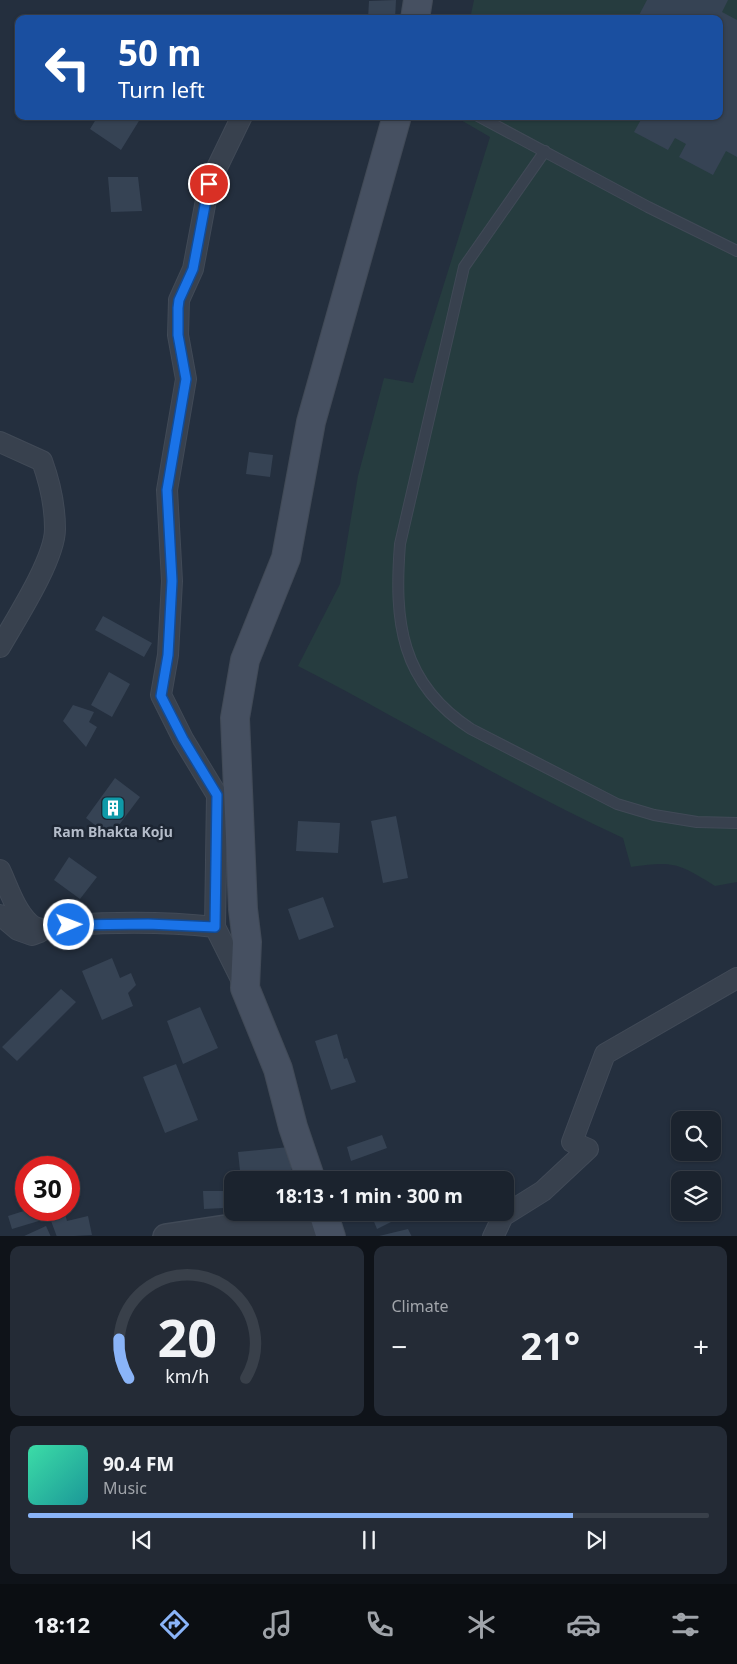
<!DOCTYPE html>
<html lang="en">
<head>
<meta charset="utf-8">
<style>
	body { margin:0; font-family:"Noto Sans",sans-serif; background:#242b36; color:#f1f3f6; height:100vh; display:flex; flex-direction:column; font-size:19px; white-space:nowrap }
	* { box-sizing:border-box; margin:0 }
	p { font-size:16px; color:#a0a4aa }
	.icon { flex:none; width:28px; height:28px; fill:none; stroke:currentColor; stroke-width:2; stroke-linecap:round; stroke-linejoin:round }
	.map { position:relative; height:1236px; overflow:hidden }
	.panel { display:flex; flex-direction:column; gap:10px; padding:10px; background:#0f1319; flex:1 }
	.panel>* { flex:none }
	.banner { position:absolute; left:15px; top:15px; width:708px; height:105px; border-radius:10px; box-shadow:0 1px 4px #0004,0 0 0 1px #39404a; background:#1a4fa0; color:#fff; overflow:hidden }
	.controls { position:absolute; left:671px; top:1111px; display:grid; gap:10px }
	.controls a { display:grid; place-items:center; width:50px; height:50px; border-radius:10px; background:#1b232e; box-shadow:0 1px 4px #0004,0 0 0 1px #39404a; font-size:25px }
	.speed { position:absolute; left:15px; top:1156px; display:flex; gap:10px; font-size:25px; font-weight:700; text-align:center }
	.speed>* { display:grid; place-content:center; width:65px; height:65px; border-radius:50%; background:#1b232e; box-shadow:0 1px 4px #0004,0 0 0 1px #39404a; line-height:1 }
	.speed .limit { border:8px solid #d22; background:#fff; color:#111 }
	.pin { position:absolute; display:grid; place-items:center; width:42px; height:42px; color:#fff; margin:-21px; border:2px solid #fff; border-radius:50%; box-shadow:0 1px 5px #0007 }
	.me { position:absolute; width:55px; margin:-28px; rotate:89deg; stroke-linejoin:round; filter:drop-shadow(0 0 4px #0008) }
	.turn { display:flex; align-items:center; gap:18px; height:105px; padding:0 20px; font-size:22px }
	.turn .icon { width:65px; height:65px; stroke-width:2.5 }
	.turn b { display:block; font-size:35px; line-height:42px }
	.big { font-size:38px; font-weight:700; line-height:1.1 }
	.panel .widget { flex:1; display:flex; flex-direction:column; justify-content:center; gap:8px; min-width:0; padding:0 18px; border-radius:10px; background:#242b36 }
	.panel .dial { align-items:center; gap:0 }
	.dial svg { height:130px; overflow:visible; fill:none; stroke:#39404a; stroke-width:7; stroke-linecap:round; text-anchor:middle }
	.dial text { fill:#f1f3f6; stroke:none }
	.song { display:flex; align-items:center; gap:15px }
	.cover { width:60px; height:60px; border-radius:8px; background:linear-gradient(135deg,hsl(160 70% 55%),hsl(180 70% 35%)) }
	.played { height:5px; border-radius:2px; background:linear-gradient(90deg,#8ab4f8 80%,#39404a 80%) }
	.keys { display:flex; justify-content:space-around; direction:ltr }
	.heat { display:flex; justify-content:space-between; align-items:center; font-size:28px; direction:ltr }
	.panel .tiles { flex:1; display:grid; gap:10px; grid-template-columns:1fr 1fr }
	.widget:last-child { grid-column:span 2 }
	.trip { position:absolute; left:224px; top:1171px; width:290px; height:50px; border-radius:10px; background:#1b232e; box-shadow:0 1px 4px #0004,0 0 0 1px #39404a; font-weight:700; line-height:50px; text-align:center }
	.menu { display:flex; height:80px; justify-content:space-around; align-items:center; background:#0b0e12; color:#a0a4aa }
	.menu .icon { width:35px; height:35px }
	.menu .on { color:#8ab4f8 }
	.menu b { font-size:22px; color:#f1f3f6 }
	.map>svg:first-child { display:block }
	.green { fill:#263c3f }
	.building { fill:#364354 }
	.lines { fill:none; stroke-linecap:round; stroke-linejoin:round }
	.service-casing { stroke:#414a57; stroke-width:12 }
	.minor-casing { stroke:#414a57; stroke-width:22 }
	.tertiary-casing { stroke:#414a57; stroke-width:28 }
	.secondary-casing { stroke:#414a57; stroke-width:30 }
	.service { stroke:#38414e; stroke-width:10 }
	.minor { stroke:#38414e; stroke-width:20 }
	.tertiary { stroke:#38414e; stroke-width:25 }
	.secondary { stroke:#465061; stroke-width:28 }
	.route-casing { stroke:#114b97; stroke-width:12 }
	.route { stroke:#1a73e8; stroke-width:9 }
	.labels { text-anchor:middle; stroke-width:5; stroke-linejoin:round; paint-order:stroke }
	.poi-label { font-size:14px; font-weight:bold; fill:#b4bcc9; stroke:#1d2633 }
</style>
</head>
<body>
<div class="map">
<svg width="737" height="1237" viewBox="0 0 737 1237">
	<rect width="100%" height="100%" fill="#242f3e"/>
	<path class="green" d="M 474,0 L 737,0 L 737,882 L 715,886 C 678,863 674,861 631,867 L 623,838 C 512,787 407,722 298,666 L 340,584 L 358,476 L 384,378 L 413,383 L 490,137 L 454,116 L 719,116 L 719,19 L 470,19 Z"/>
	<path class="building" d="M 396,0 L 395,19 L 368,19 L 369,1 Z
		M 647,0 L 728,0 L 722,12 L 737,20 L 737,157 L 726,151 L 713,175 L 679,157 L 686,144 L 675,138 L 668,150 L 634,132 L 643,116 L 719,116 L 719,19 L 637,19 Z
		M 98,116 L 142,116 L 121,150 L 90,129 Z
		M 108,177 L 138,177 L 142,211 L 111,212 Z
		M 249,452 L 273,455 L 270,477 L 246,474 Z
		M 103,616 L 152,643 L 144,657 L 95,630 Z
		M 109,672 L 130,684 L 112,717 L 91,705 Z
		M 73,705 L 94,712 L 89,722 L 97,727 L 86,747 L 63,721 Z
		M 115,778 L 140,797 L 110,837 L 86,818 Z
		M 396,816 L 408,878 L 383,883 L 371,821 Z
		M 298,821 L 340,823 L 338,853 L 296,851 Z
		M 69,857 L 97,877 L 80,899 L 54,880 Z
		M 323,897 L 334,927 L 299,940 L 288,909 Z
		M 112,958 L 120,978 L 131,973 L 136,985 L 128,993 L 133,1006 L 102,1020 L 82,971 Z
		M 61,989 L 76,1002 L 17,1061 L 2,1047 Z
		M 200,1007 L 218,1048 L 183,1064 L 167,1021 Z
		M 337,1034 L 344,1059 L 347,1058 L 356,1082 L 331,1090 L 315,1041 Z
		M 176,1064 L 198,1120 L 165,1133 L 143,1077 Z
		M 382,1135 L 387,1148 L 351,1161 L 347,1147 Z
		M 289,1147 L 292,1175 L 241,1180 L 238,1152 Z
		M 383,1174 L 385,1180 L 367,1180 Z
		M 203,1191 L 224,1191 L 224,1208 L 204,1209 Z
		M 27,1210 L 38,1210 L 42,1220 L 12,1229 L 8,1216 Z
		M 47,1210 L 64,1210 L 67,1221 L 88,1216 L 92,1235 L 57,1237 Z
		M 370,1212 L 406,1212 L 407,1214 L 377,1229 Z
		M 46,1226 L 51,1237 L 22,1237 Z
		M 408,1229 L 412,1237 L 380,1237 L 379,1236 Z"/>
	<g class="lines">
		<g class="service-casing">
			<path id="service" d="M 478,116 L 648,207 L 737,251
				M 545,151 L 464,267 L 400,544 C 394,621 400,683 471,729 L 617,804 L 654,815 L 697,822 L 737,823"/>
		</g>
		<g class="minor-casing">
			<path id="minor" d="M 0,442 L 42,461 C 50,483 55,505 55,529 C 55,559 16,619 0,647
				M 0,870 C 8,887 15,910 29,923 C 40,934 57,927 70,925 C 115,922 169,922 215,927 L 245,987
				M 0,915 L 18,930 L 32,935 L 40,932
				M 215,927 L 217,795 L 183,739 L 161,695 L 168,655 L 172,581 L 167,490 L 186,379 L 178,335 L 179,300 L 193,269 L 209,184 L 242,116
				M 493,1237 L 503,1216 L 543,1191 L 588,1149 L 572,1142 L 605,1054 L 737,978"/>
		</g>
		<g class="tertiary-casing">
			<path id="tertiary" d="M 166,1237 L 226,1228 L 321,1228 L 326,1223"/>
		</g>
		<g class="secondary-casing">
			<path id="secondary" d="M 415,19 L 418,0
				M 311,1180 L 293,1127 L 278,1069 L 245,988 L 247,942 L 243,909 L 235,718 L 245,660 L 286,558 L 311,422 L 397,116
				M 323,1212 L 331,1237"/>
		</g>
		<use href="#service" class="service"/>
		<use href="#minor" class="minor"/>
		<use href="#tertiary" class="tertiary"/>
		<use href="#secondary" class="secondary"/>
	</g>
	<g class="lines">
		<g class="route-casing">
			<path id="route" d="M 69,925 L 148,924 L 215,927 L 217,795 L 183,739 L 161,696 L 168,655 L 172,581 L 167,490 L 186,379 L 178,335 L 178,308 L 179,300 L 193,269 L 209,184"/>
		</g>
		<use href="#route" class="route"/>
	</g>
	<defs>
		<g id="building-square" transform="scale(1.25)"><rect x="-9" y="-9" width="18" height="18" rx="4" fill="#0f9aa8" stroke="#1d2633"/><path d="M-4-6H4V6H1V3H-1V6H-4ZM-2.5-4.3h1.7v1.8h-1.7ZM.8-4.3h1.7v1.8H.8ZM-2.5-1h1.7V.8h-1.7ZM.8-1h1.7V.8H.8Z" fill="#fff"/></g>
	</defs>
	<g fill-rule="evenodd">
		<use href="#building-square" x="113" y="808"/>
	</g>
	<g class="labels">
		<g class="poi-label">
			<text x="113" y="837">Ram Bhakta Koju</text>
		</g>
	</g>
</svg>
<div class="controls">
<a><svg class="icon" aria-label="search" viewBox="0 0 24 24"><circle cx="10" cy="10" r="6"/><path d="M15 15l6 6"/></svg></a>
<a><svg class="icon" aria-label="layers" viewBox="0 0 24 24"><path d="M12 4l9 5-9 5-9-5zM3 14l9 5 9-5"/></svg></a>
</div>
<div class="speed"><div class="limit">30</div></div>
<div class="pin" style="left:209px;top:184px;background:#d93025"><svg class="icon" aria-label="arrive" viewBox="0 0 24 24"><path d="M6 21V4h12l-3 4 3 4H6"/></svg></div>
<svg class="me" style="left:69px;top:925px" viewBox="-20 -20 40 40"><circle r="17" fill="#1a73e8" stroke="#fff" stroke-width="3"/><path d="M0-11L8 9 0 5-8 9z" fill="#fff"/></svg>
<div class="trip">18:13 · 1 min · 300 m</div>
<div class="banner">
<div class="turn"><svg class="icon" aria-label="left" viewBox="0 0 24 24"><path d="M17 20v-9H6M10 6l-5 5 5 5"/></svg><div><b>50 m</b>Turn left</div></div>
</div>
</div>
<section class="panel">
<div class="tiles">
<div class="widget dial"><svg viewBox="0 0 100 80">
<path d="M14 69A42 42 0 1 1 86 69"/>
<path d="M14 69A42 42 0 0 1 8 45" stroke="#8ab4f8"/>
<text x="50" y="56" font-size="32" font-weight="700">20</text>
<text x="50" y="72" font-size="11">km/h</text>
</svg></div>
<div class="widget"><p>Climate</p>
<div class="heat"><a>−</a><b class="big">21°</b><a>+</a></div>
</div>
<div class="widget">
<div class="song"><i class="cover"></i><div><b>90.4 FM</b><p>Music</p></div></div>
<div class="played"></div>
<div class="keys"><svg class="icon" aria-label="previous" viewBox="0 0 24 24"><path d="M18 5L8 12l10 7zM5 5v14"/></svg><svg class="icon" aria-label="pause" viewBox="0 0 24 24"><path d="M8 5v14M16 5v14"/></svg><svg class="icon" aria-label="next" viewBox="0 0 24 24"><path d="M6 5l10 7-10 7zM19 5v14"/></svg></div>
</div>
</div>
</section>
<nav class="menu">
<b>18:12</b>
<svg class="icon on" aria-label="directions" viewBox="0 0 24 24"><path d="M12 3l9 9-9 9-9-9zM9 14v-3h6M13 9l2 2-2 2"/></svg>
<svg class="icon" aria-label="music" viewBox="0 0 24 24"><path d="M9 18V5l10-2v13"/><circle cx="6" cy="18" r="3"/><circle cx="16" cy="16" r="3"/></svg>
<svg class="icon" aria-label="phone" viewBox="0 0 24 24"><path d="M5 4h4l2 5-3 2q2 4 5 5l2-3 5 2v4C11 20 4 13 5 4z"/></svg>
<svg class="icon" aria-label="climate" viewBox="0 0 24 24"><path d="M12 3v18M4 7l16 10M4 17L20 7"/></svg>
<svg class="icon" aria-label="car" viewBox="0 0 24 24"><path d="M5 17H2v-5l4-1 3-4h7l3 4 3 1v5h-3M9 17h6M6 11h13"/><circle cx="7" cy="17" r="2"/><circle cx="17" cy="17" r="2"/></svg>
<svg class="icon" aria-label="filters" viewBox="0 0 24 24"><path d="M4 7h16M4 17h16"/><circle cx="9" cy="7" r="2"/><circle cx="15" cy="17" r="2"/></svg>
</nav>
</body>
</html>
